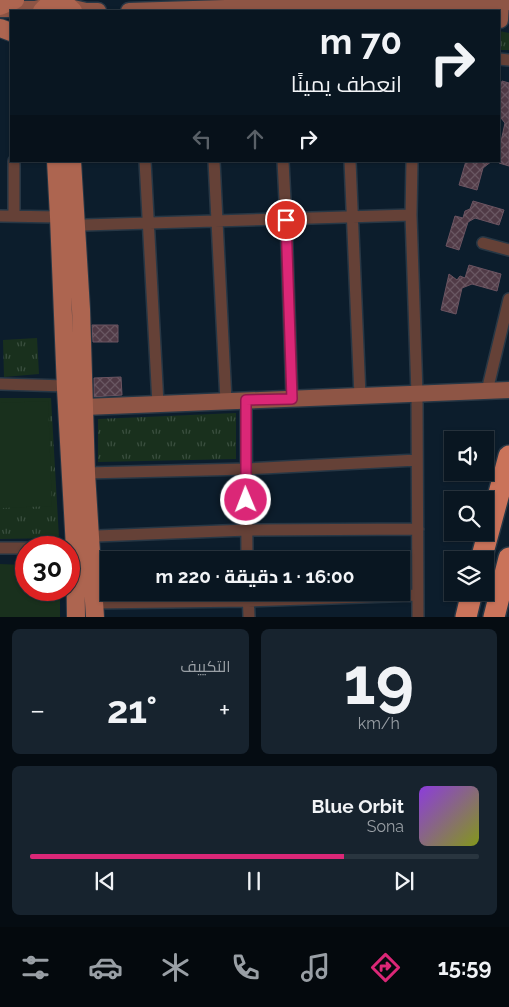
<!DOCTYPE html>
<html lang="ar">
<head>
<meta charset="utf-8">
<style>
	body { margin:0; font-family:Raleway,Cairo,sans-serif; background:#17232e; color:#f1f3f6; direction:rtl; height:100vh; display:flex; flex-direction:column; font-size:19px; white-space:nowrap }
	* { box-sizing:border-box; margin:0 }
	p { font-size:16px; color:#999fa5 }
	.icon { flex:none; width:28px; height:28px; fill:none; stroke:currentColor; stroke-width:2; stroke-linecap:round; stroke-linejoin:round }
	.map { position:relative; height:617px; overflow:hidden; direction:ltr }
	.drawer { display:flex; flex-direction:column; gap:12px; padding:12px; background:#050c12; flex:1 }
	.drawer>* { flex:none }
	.hud { position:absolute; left:10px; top:10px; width:490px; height:152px; border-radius:0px; box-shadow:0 1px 4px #0004,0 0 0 1px #29353f; direction:rtl; background:#091621; color:#f1f3f6; overflow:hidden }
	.buttons { position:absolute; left:444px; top:431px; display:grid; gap:10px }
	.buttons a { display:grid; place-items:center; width:50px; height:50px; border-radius:0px; background:#091621; box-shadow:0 1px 4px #0004,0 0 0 1px #29353f; font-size:25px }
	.speed { position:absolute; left:15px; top:536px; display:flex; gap:10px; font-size:25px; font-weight:700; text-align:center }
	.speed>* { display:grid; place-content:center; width:65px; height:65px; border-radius:50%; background:#091621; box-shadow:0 1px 4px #0004,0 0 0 1px #29353f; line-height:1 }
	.speed .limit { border:8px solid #d22; background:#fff; color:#111 }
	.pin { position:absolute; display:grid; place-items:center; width:42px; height:42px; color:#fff; margin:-21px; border:2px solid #fff; border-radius:50%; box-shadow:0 1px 5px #0007 }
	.me { position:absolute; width:55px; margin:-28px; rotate:359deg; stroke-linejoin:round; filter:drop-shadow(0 0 4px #0008) }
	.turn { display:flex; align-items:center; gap:18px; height:105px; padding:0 15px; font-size:22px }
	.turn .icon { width:65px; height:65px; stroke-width:2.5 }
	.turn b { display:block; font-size:35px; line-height:42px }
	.lanes { display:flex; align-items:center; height:48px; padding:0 15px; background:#0003; justify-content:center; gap:25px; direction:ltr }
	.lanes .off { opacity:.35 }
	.big { font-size:38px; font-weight:700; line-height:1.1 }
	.drawer .tile { flex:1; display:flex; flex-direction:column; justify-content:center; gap:8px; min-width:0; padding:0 18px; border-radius:8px; background:#17232e }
	.drawer .dial { align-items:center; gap:0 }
	.dial b { font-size:65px; line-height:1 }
	.song { display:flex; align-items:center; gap:15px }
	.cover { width:60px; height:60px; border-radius:8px; background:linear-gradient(135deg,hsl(270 70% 55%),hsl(70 70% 35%)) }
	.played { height:5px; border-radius:2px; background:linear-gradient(90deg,#db2777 70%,#29353f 70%) }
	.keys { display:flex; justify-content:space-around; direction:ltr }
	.heat { display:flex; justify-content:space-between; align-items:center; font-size:28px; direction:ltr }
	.drawer .tiles { flex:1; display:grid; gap:12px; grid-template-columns:1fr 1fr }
	.tile:last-child { grid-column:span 2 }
	.trip { position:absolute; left:100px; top:551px; width:310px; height:50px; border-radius:0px; background:#091621; box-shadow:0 1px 4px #0004,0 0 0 1px #29353f; font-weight:700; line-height:50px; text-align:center; direction:rtl }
	.tabs { display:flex; height:80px; justify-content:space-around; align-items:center; background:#04090d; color:#999fa5 }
	.tabs .icon { width:35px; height:35px }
	.tabs .on { color:#db2777 }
	.tabs b { font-size:22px; color:#f1f3f6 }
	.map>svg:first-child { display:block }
	.grass { fill:url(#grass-tufts) }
	.garden { fill:#19301d }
	.building { fill:url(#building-cross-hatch); stroke:#6b5461 }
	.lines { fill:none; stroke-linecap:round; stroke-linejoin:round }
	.street-casing { stroke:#273745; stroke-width:14 }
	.secondary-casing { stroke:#273745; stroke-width:19 }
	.primary-casing { stroke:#273745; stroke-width:20 }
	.highway-casing { stroke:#273745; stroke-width:24 }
	.street { stroke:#654137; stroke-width:11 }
	.secondary { stroke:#8e5545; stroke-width:16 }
	.primary { stroke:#ad6550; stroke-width:18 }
	.highway { stroke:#ca735a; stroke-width:21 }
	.route-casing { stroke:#8e194d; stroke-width:12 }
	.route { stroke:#db2777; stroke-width:9 }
</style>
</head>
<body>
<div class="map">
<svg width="509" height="617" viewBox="0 0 509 617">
	<defs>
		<pattern id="grass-tufts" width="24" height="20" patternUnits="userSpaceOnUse" patternTransform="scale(1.25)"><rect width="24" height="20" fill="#19301d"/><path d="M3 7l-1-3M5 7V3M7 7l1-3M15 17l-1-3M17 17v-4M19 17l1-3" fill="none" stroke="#3a4f3f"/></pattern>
		<pattern id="building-cross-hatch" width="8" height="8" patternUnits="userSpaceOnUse" patternTransform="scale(1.25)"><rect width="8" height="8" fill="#503a46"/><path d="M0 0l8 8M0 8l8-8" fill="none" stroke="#695762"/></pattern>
	</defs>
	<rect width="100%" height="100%" fill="#0c1d2c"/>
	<path class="grass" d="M 499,31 L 509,33 L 509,50 L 499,50 Z
		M 37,338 L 39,374 L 4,377 L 3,340 Z
		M 0,398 L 51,398 L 59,538 L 0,539 Z
		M 236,413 L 236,459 L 98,462 L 98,419 Z"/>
	<path class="garden" d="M 48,401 L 52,506 L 1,508 L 1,403 Z
		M 0,564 L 26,565 L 26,590 L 60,590 L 60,617 L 0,617 Z"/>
	<path class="building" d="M 502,81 L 509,83 L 509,166 L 499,163 L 499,146 L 500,146 L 505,123 L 501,118 L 500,113 L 499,113 L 499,93 Z
		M 466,161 L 492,161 L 483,168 L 477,190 L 459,185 Z
		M 473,201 L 504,210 L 499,225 L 475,218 L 468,222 L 459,250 L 446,246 L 455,216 L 463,218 L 465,211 L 470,209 Z
		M 469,265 L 501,274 L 497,291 L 472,284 L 462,288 L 456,314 L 441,310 L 449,274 L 457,280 L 460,276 L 465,278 Z
		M 92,325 L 118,325 L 118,342 L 93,342 Z
		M 121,377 L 122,395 L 94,397 L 94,378 Z"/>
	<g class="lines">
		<g class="street-casing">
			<path id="street" d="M 499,59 L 509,60
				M 14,161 L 14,216
				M 145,161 L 158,404
				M 214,161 L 226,401
				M 283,161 L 286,220 L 292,399
				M 350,161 L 360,396
				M 412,161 L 411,215 L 417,394 L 418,617
				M 0,216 L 59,217
				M 76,227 L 84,225 L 411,215
				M 483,243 L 509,250
				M 0,384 L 66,386
				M 487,391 L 509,299
				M 246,401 L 247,560
				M 86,473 L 246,469 L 417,460
				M 90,537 L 97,536 L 247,530 L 418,529
				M 0,548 L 26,548
				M 248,592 L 249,617
				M 94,603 L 248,601 L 418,595"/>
		</g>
		<g class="secondary-casing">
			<path id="secondary" d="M 69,7 L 86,11 L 98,11
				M 0,9 L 35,9 L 48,6
				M 129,11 L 418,2 L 509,2
				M 500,20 L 501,3
				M 84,407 L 509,390"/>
		</g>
		<g class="primary-casing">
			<path id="primary" d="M 0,6 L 15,0
				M 42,11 C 51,0 64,1 73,11
				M 0,28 L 11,32
				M 56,161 L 59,217 L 66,389 L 75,548 L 76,617
				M 72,161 L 81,309 L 86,473 L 95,617"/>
		</g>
		<g class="highway-casing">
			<path id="highway" d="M 481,560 L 509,456
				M 466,617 L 472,592
				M 494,617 L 509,558"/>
		</g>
		<use href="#street" class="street"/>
		<use href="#secondary" class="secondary"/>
		<use href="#primary" class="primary"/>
		<use href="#highway" class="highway"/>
	</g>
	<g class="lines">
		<g class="route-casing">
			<path id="route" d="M 246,500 L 246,400 L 292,399 L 286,220"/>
		</g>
		<use href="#route" class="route"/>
	</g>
</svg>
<div class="buttons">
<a><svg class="icon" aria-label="sound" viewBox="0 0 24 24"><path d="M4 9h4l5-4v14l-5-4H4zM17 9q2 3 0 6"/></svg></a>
<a><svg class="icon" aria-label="search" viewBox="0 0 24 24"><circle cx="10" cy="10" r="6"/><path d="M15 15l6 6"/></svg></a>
<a><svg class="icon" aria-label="layers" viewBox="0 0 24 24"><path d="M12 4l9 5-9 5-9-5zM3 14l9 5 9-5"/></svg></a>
</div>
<div class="speed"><div class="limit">30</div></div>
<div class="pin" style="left:286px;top:220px;background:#d93025"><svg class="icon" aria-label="arrive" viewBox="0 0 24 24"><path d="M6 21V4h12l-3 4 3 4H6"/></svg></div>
<svg class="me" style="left:246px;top:500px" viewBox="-20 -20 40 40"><circle r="17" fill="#db2777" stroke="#fff" stroke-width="3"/><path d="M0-11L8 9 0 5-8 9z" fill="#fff"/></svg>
<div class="trip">16:00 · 1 دقيقة · 220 m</div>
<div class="hud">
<div class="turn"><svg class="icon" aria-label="right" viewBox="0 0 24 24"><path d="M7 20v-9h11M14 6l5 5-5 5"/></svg><div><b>70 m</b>انعطف يمينًا</div></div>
<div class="lanes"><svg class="icon off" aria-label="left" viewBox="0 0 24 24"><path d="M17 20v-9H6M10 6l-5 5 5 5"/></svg><svg class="icon off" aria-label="ahead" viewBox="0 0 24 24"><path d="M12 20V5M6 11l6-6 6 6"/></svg><svg class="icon" aria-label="right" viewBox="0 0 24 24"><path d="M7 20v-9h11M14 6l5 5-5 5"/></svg></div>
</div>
</div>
<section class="drawer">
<div class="tiles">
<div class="tile dial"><b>19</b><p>km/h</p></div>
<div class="tile"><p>التكييف</p>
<div class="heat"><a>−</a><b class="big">21°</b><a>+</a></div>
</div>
<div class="tile">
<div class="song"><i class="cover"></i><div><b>Blue Orbit</b><p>Sona</p></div></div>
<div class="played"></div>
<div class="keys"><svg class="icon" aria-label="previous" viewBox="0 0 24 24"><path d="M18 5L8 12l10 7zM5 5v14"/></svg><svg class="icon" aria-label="pause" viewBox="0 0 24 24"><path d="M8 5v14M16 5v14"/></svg><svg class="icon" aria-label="next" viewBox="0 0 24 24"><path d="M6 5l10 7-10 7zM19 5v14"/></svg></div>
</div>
</div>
</section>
<nav class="tabs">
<b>15:59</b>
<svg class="icon on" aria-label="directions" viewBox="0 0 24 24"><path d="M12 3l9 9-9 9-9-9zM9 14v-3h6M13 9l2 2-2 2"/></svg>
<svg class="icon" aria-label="music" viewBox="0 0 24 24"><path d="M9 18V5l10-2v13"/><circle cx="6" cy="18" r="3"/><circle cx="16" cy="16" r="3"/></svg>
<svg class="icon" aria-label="phone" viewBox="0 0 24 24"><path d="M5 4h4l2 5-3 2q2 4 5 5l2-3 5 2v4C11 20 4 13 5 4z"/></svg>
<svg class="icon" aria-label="climate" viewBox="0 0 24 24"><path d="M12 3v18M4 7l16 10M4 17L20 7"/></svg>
<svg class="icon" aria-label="car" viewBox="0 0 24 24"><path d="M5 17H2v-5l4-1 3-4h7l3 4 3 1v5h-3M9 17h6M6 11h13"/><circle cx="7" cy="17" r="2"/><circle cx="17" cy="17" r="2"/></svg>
<svg class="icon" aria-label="filters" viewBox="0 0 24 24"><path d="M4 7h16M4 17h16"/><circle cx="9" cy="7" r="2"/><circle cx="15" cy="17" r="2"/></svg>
</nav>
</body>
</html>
